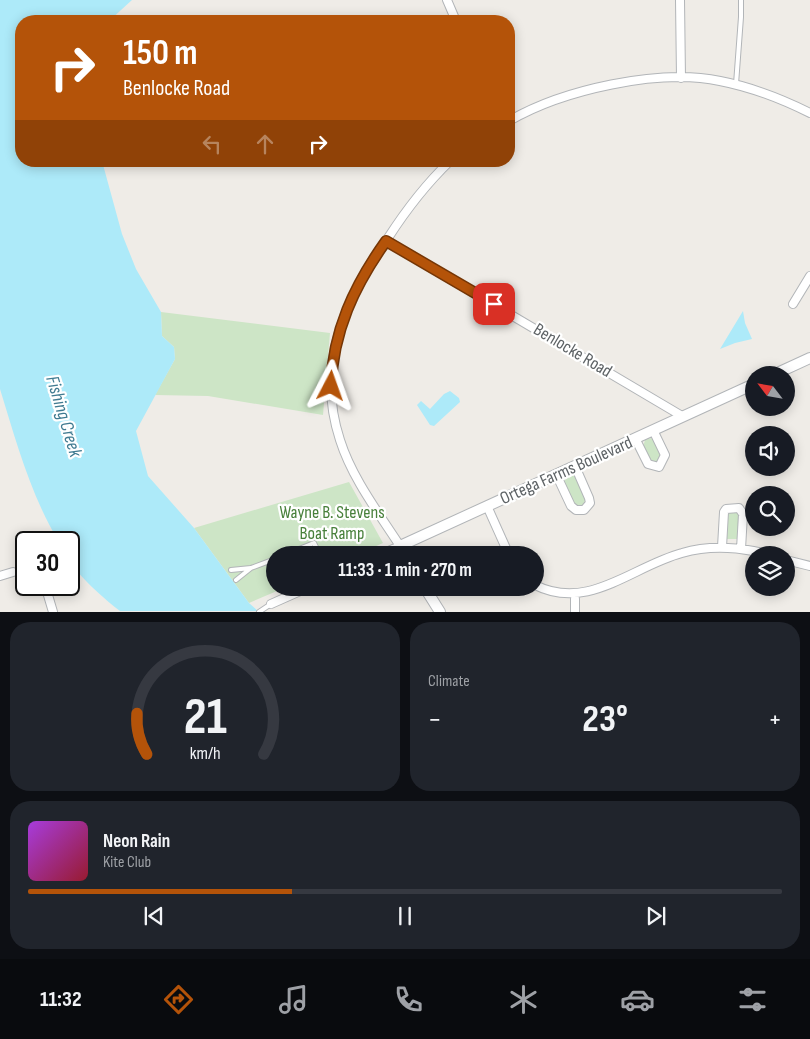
<!DOCTYPE html>
<html lang="en">
<head>
<meta charset="utf-8">
<style>
	body { margin:0; font-family:"Sofia Sans Condensed",sans-serif; background:#20242c; color:#f1f3f6; height:100vh; display:flex; flex-direction:column; font-size:19px; white-space:nowrap }
	* { box-sizing:border-box; margin:0 }
	p { font-size:16px; color:#9ea1a6 }
	.icon { flex:none; width:28px; height:28px; fill:none; stroke:currentColor; stroke-width:2; stroke-linecap:round; stroke-linejoin:round }
	.map { position:relative; height:612px; overflow:hidden }
	.details { display:flex; flex-direction:column; gap:10px; padding:10px; background:#0d0f14; flex:1 }
	.details>* { flex:none }
	.banner { position:absolute; left:15px; top:15px; width:500px; height:152px; border-radius:20px; box-shadow:0 2px 12px #0003; background:#b45309; color:#fff; overflow:hidden }
	.needle { width:32px; rotate:301deg }
	.tools { position:absolute; left:745px; top:366px; display:grid; gap:10px }
	.tools a { display:grid; place-items:center; width:50px; height:50px; border-radius:50%; background:#171b24; box-shadow:0 2px 12px #0003; font-size:25px }
	.speed { position:absolute; left:15px; top:531px; display:flex; gap:10px; font-size:25px; font-weight:700; text-align:center }
	.speed>* { display:grid; place-content:center; width:65px; height:65px; border-radius:50%; background:#171b24; box-shadow:0 2px 12px #0003; line-height:1 }
	.speed .limit { border:2px solid #111; border-radius:8px; background:#fff; color:#111 }
	.pin { position:absolute; display:grid; place-items:center; width:42px; height:42px; color:#fff; margin:-21px; border-radius:10px; box-shadow:0 2px 8px #0006 }
	.me { position:absolute; width:55px; margin:-28px; rotate:4deg; stroke-linejoin:round; filter:drop-shadow(0 0 4px #0008) }
	.turn { display:flex; align-items:center; gap:18px; height:105px; padding:0 25px; font-size:22px }
	.turn .icon { width:65px; height:65px; stroke-width:2.5 }
	.turn b { display:block; font-size:35px; line-height:42px }
	.lanes { display:flex; align-items:center; height:48px; padding:0 25px; background:#0003; justify-content:center; gap:25px; direction:ltr }
	.lanes .off { opacity:.35 }
	.big { font-size:38px; font-weight:700; line-height:1.1 }
	.details .widget { flex:1; display:flex; flex-direction:column; justify-content:center; gap:8px; min-width:0; padding:0 18px; border-radius:20px; background:#20242c }
	.details .dial { align-items:center; gap:0 }
	.dial svg { height:130px; overflow:visible; fill:none; stroke:#363941; stroke-width:7; stroke-linecap:round; text-anchor:middle }
	.dial text { fill:#f1f3f6; stroke:none }
	.song { display:flex; align-items:center; gap:15px }
	.cover { width:60px; height:60px; border-radius:8px; background:linear-gradient(135deg,hsl(280 70% 55%),hsl(350 70% 35%)) }
	.played { height:5px; border-radius:2px; background:linear-gradient(90deg,#b45309 35%,#363941 35%) }
	.keys { display:flex; justify-content:space-around; direction:ltr }
	.heat { display:flex; justify-content:space-between; align-items:center; font-size:28px; direction:ltr }
	.details .tiles { flex:1; display:grid; gap:10px; grid-template-columns:1fr 1fr }
	.widget:last-child { grid-column:span 2 }
	.trip { position:absolute; left:266px; top:546px; width:278px; height:50px; border-radius:25px; background:#171b24; box-shadow:0 2px 12px #0003; font-weight:700; line-height:50px; text-align:center }
	.tabs { display:flex; height:80px; justify-content:space-around; align-items:center; background:#090b0e; color:#9ea1a6 }
	.tabs .icon { width:35px; height:35px }
	.tabs .selected { color:#b45309 }
	.tabs b { font-size:22px; color:#f1f3f6 }
	.map>svg:first-child { display:block }
	.green { fill:#cde5c6 }
	.water { fill:#adeaf9 }
	.lines { fill:none; stroke-linecap:round; stroke-linejoin:round }
	.service-casing { stroke:#b2b5b8; stroke-width:6 }
	.minor-casing { stroke:#b2b5b8; stroke-width:10 }
	.tertiary-casing { stroke:#b2b5b8; stroke-width:12 }
	.service { stroke:#fff; stroke-width:4 }
	.minor { stroke:#fff; stroke-width:8 }
	.tertiary { stroke:#fff; stroke-width:10 }
	.route-casing { stroke:#753606; stroke-width:12 }
	.route { stroke:#b45309; stroke-width:9 }
	.labels { text-anchor:middle; stroke-width:4.5; stroke-linejoin:round; paint-order:stroke }
	.street-label { font-size:18px; fill:#5e6366; stroke:#fff }
	.park-label { font-size:18px; fill:#48803b; stroke:#fff }
	.water-label { font-size:19px; font-style:italic; fill:#407b91; stroke:#fff }
</style>
</head>
<body>
<div class="map">
<svg width="810" height="612" viewBox="0 0 810 612">
	<rect width="100%" height="100%" fill="#efece7"/>
	<path class="green" d="M 161,312 L 330,333 L 323,415 L 208,396 L 155,395 L 175,359 L 174,347 L 162,336 Z
		M 651,438 L 654,441 L 662,457 L 659,463 L 651,463 L 643,447 L 645,440 Z
		M 571,474 L 576,476 L 586,499 L 582,507 L 575,505 L 564,482 L 566,476 Z
		M 349,482 L 383,543 L 356,555 L 275,555 L 275,588 L 284,588 L 249,603 L 194,528 Z
		M 735,510 L 740,515 L 739,537 L 737,539 L 727,539 L 728,514 Z"/>
	<path class="water" d="M 0,0 L 132,0 L 109,21 L 21,21 L 21,161 L 102,161 L 122,234 L 136,269 L 161,312 L 162,336 L 174,347 L 175,359 L 136,431 L 148,476 L 194,528 L 249,603 L 258,611 L 120,611 C 108,602 73,572 69,558 C 68,554 69,547 69,542 L 59,542 C 31,496 16,441 0,389 Z
		M 743,311 L 745,323 L 752,339 L 735,343 L 720,349 Z
		M 450,391 L 459,398 L 460,402 L 434,426 L 430,425 L 417,405 L 421,401 L 430,409 L 444,394 Z"/>
	<g class="lines">
		<g class="service-casing">
			<path id="service" d="M 736,84 L 741,17 L 741,0
				M 284,555 L 314,543 L 320,555
				M 231,570 L 251,568 L 275,559
				M 236,580 L 251,568
				M 259,612 L 271,604"/>
		</g>
		<g class="minor-casing">
			<path id="minor" d="M 447,0 L 456,21
				M 680,0 L 681,78
				M 509,121 C 562,90 659,68 720,81 C 751,87 782,99 810,113
				M 386,241 L 682,416
				M 793,304 L 810,276
				M 635,438 L 648,464 L 659,467 L 665,455 L 653,430
				M 556,474 L 571,506 L 576,510 L 584,510 L 590,503 L 589,498 L 575,466
				M 487,506 L 509,555
				M 722,547 L 724,512 L 726,509 L 739,508 L 743,514 L 741,549
				M 379,555 L 400,546 C 378,512 352,478 340,440 C 315,364 345,300 388,238 C 406,210 425,185 450,161
				M 786,560 L 810,566
				M 0,576 L 13,572
				M 45,585 L 53,612
				M 535,585 C 588,612 633,566 682,553 C 713,544 743,548 773,555
				M 271,604 L 307,588
				M 575,612 L 575,599"/>
		</g>
		<g class="tertiary-casing">
			<path id="tertiary" d="M 773,375 L 810,358
				M 405,555 L 400,546 L 754,384
				M 425,588 L 440,612"/>
		</g>
		<use href="#service" class="service"/>
		<use href="#minor" class="minor"/>
		<use href="#tertiary" class="tertiary"/>
	</g>
	<g class="lines">
		<g class="route-casing">
			<path id="route" d="M 331,386 C 333,331 354,286 386,241 L 494,304"/>
		</g>
		<use href="#route" class="route"/>
	</g>
	<g class="labels">
		<g class="street-label">
			<text transform="translate(573 350) rotate(31)" y="6">Benlocke Road</text>
			<text transform="translate(566 470) rotate(-24)" y="6">Ortega Farms Boulevard</text>
		</g>
		<g class="park-label">
			<text x="332" y="518">Wayne B. Stevens<tspan x="332" dy="21">Boat Ramp</tspan></text>
		</g>
		<g class="water-label">
			<text transform="translate(65 416) rotate(73)" y="7">Fishing Creek</text>
		</g>
	</g>
</svg>
<div class="tools">
<a><svg class="needle" viewBox="-14 -14 28 28"><path d="M0-13l5 13h-10z" fill="#e53935"/><path d="M0 13l5-13h-10z" fill="#9ea1a6"/></svg></a>
<a><svg class="icon" aria-label="sound" viewBox="0 0 24 24"><path d="M4 9h4l5-4v14l-5-4H4zM17 9q2 3 0 6"/></svg></a>
<a><svg class="icon" aria-label="search" viewBox="0 0 24 24"><circle cx="10" cy="10" r="6"/><path d="M15 15l6 6"/></svg></a>
<a><svg class="icon" aria-label="layers" viewBox="0 0 24 24"><path d="M12 4l9 5-9 5-9-5zM3 14l9 5 9-5"/></svg></a>
</div>
<div class="speed"><div class="limit">30</div></div>
<div class="pin" style="left:494px;top:304px;background:#d93025"><svg class="icon" aria-label="arrive" viewBox="0 0 24 24"><path d="M6 21V4h12l-3 4 3 4H6"/></svg></div>
<svg class="me" style="left:331px;top:386px" viewBox="-20 -20 40 40"><path d="M0-17L14 15 0 8-14 15z" fill="#b45309" stroke="#fff" stroke-width="4"/></svg>
<div class="trip">11:33 · 1 min · 270 m</div>
<div class="banner">
<div class="turn"><svg class="icon" aria-label="right" viewBox="0 0 24 24"><path d="M7 20v-9h11M14 6l5 5-5 5"/></svg><div><b>150 m</b>Benlocke Road</div></div>
<div class="lanes"><svg class="icon off" aria-label="left" viewBox="0 0 24 24"><path d="M17 20v-9H6M10 6l-5 5 5 5"/></svg><svg class="icon off" aria-label="ahead" viewBox="0 0 24 24"><path d="M12 20V5M6 11l6-6 6 6"/></svg><svg class="icon" aria-label="right" viewBox="0 0 24 24"><path d="M7 20v-9h11M14 6l5 5-5 5"/></svg></div>
</div>
</div>
<section class="details">
<div class="tiles">
<div class="widget dial"><svg viewBox="0 0 100 80">
<path d="M14 69A42 42 0 1 1 86 69"/>
<path d="M14 69A42 42 0 0 1 8 44" stroke="#b45309"/>
<text x="50" y="56" font-size="32" font-weight="700">21</text>
<text x="50" y="72" font-size="11">km/h</text>
</svg></div>
<div class="widget"><p>Climate</p>
<div class="heat"><a>−</a><b class="big">23°</b><a>+</a></div>
</div>
<div class="widget">
<div class="song"><i class="cover"></i><div><b>Neon Rain</b><p>Kite Club</p></div></div>
<div class="played"></div>
<div class="keys"><svg class="icon" aria-label="previous" viewBox="0 0 24 24"><path d="M18 5L8 12l10 7zM5 5v14"/></svg><svg class="icon" aria-label="pause" viewBox="0 0 24 24"><path d="M8 5v14M16 5v14"/></svg><svg class="icon" aria-label="next" viewBox="0 0 24 24"><path d="M6 5l10 7-10 7zM19 5v14"/></svg></div>
</div>
</div>
</section>
<nav class="tabs">
<b>11:32</b>
<svg class="icon selected" aria-label="directions" viewBox="0 0 24 24"><path d="M12 3l9 9-9 9-9-9zM9 14v-3h6M13 9l2 2-2 2"/></svg>
<svg class="icon" aria-label="music" viewBox="0 0 24 24"><path d="M9 18V5l10-2v13"/><circle cx="6" cy="18" r="3"/><circle cx="16" cy="16" r="3"/></svg>
<svg class="icon" aria-label="phone" viewBox="0 0 24 24"><path d="M5 4h4l2 5-3 2q2 4 5 5l2-3 5 2v4C11 20 4 13 5 4z"/></svg>
<svg class="icon" aria-label="climate" viewBox="0 0 24 24"><path d="M12 3v18M4 7l16 10M4 17L20 7"/></svg>
<svg class="icon" aria-label="car" viewBox="0 0 24 24"><path d="M5 17H2v-5l4-1 3-4h7l3 4 3 1v5h-3M9 17h6M6 11h13"/><circle cx="7" cy="17" r="2"/><circle cx="17" cy="17" r="2"/></svg>
<svg class="icon" aria-label="filters" viewBox="0 0 24 24"><path d="M4 7h16M4 17h16"/><circle cx="9" cy="7" r="2"/><circle cx="15" cy="17" r="2"/></svg>
</nav>
</body>
</html>
